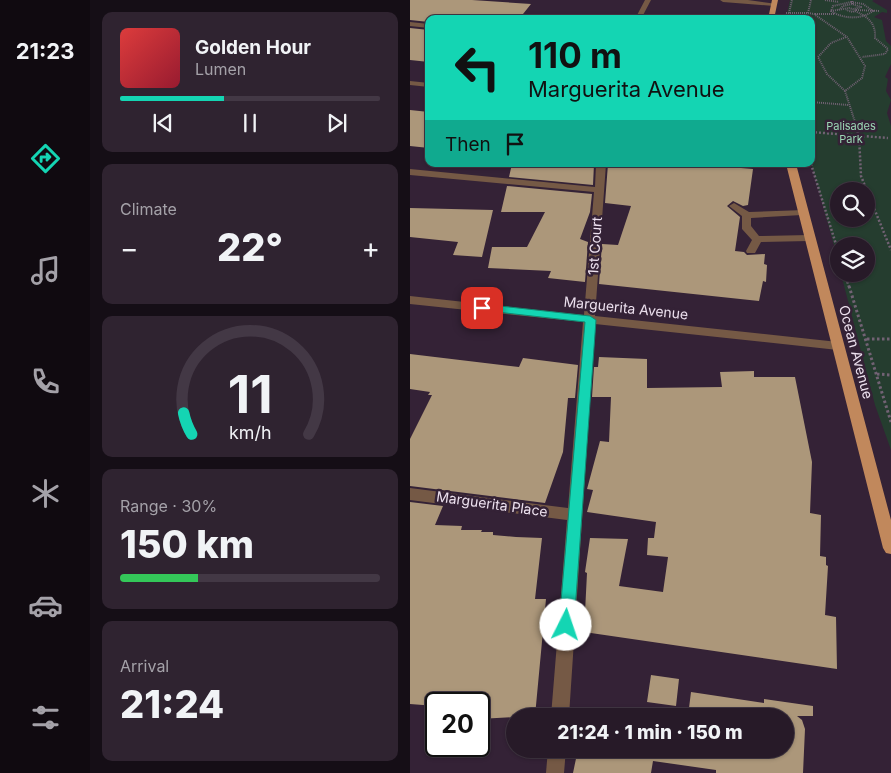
<!DOCTYPE html>
<html lang="en">
<head>
<meta charset="utf-8">
<style>
	body { margin:0; font-family:Inter,sans-serif; background:#2f2330; color:#f1f3f6; height:100vh; display:flex; flex-direction:column; font-size:19px; white-space:nowrap }
	* { box-sizing:border-box; margin:0 }
	p { font-size:16px; color:#a4a1a8 }
	.icon { flex:none; width:28px; height:28px; fill:none; stroke:currentColor; stroke-width:2; stroke-linecap:round; stroke-linejoin:round }
	.map { position:relative; flex:1; overflow:hidden }
	.sheet { display:flex; flex-direction:column; gap:12px; padding:12px; background:#150e16; width:320px }
	.sheet>* { flex:none }
	.top-card { position:absolute; left:15px; top:15px; width:390px; height:152px; border-radius:10px; box-shadow:0 1px 4px #0004,0 0 0 1px #433845; background:#14d5b3; color:#111; overflow:hidden }
	.buttons { position:absolute; left:420px; top:182px; display:grid; gap:10px }
	.buttons a { display:grid; place-items:center; width:45px; height:45px; border-radius:50%; background:#271a28; box-shadow:0 1px 4px #0004,0 0 0 1px #433845; font-size:25px }
	.speed { position:absolute; left:15px; top:692px; display:flex; gap:10px; font-size:25px; font-weight:700; text-align:center }
	.speed>* { display:grid; place-content:center; width:65px; height:65px; border-radius:50%; background:#271a28; box-shadow:0 1px 4px #0004,0 0 0 1px #433845; line-height:1 }
	.speed .limit { border:2px solid #111; border-radius:8px; background:#fff; color:#111 }
	.pin { position:absolute; display:grid; place-items:center; width:42px; height:42px; color:#fff; margin:-21px; border-radius:10px; box-shadow:0 2px 8px #0006 }
	.me { position:absolute; width:55px; margin:-28px; rotate:4deg; stroke-linejoin:round; filter:drop-shadow(0 0 4px #0008) }
	.turn { display:flex; align-items:center; gap:18px; height:105px; padding:0 20px; font-size:22px }
	.turn .icon { width:65px; height:65px; stroke-width:2.5 }
	.turn b { display:block; font-size:35px; line-height:42px }
	.then { display:flex; align-items:center; height:48px; padding:0 20px; background:#0003; gap:10px; font-size:19px }
	.big { font-size:38px; font-weight:800; line-height:1.1 }
	.sheet .card { flex:1; display:flex; flex-direction:column; justify-content:center; gap:8px; min-width:0; padding:0 18px; border-radius:10px; background:#2f2330 }
	.sheet .dial { align-items:center; gap:0 }
	.dial svg { height:130px; overflow:visible; fill:none; stroke:#433845; stroke-width:7; stroke-linecap:round; text-anchor:middle }
	.dial text { fill:#f1f3f6; stroke:none }
	.song { display:flex; align-items:center; gap:15px }
	.cover { width:60px; height:60px; border-radius:8px; background:linear-gradient(135deg,hsl(0 70% 55%),hsl(350 70% 35%)) }
	.played { height:5px; border-radius:2px; background:linear-gradient(90deg,#14d5b3 40%,#433845 40%) }
	.keys { display:flex; justify-content:space-around; direction:ltr }
	.heat { display:flex; justify-content:space-between; align-items:center; font-size:28px; direction:ltr }
	.charge { height:8px; border-radius:4px; background:linear-gradient(90deg,#34c759 30%,#433845 0) }
	.trip { position:absolute; left:96px; top:708px; width:288px; height:50px; border-radius:25px; background:#271a28; box-shadow:0 1px 4px #0004,0 0 0 1px #433845; font-weight:800; line-height:50px; text-align:center }
	main { display:flex; flex:1; min-height:0 }
	.dock { display:flex; flex-direction:column; width:90px; justify-content:space-around; align-items:center; background:#100a10; color:#a4a1a8 }
	.dock .icon { width:35px; height:35px }
	.dock .selected { color:#14d5b3 }
	.dock b { font-size:22px; color:#f1f3f6 }
	.map>svg:first-child { display:block }
	.green { fill:#253d2f; fill-rule:evenodd }
	.building { fill:#ac977a }
	.lines { fill:none; stroke-linecap:round; stroke-linejoin:round }
	.path-far2 { stroke:#726274; stroke-width:2; stroke-dasharray:1 1; stroke-linecap:butt }
	.path-far1 { stroke:#726274; stroke-width:2.5; stroke-dasharray:2 2; stroke-linecap:butt }
	.path { stroke:#726274; stroke-width:3; stroke-dasharray:2.5 2.5; stroke-linecap:butt }
	.minor { fill:#755945; fill-rule:evenodd }
	.major { fill:#c1885c; fill-rule:evenodd }
	.route { fill:#14d5b3; stroke:#0d8a74 }
	.labels { text-anchor:middle; stroke-width:5; stroke-linejoin:round; paint-order:stroke }
	.far-park-label { font-size:11px; fill:#9cd8b5; stroke:#342236 }
	.street-label { font-size:14px; fill:#ece0ee; stroke:#342236 }
</style>
</head>
<body>
<main>
<nav class="dock">
<b>21:23</b>
<svg class="icon selected" aria-label="directions" viewBox="0 0 24 24"><path d="M12 3l9 9-9 9-9-9zM9 14v-3h6M13 9l2 2-2 2"/></svg>
<svg class="icon" aria-label="music" viewBox="0 0 24 24"><path d="M9 18V5l10-2v13"/><circle cx="6" cy="18" r="3"/><circle cx="16" cy="16" r="3"/></svg>
<svg class="icon" aria-label="phone" viewBox="0 0 24 24"><path d="M5 4h4l2 5-3 2q2 4 5 5l2-3 5 2v4C11 20 4 13 5 4z"/></svg>
<svg class="icon" aria-label="climate" viewBox="0 0 24 24"><path d="M12 3v18M4 7l16 10M4 17L20 7"/></svg>
<svg class="icon" aria-label="car" viewBox="0 0 24 24"><path d="M5 17H2v-5l4-1 3-4h7l3 4 3 1v5h-3M9 17h6M6 11h13"/><circle cx="7" cy="17" r="2"/><circle cx="17" cy="17" r="2"/></svg>
<svg class="icon" aria-label="filters" viewBox="0 0 24 24"><path d="M4 7h16M4 17h16"/><circle cx="9" cy="7" r="2"/><circle cx="15" cy="17" r="2"/></svg>
</nav>
<section class="sheet">
<div class="card">
<div class="song"><i class="cover"></i><div><b>Golden Hour</b><p>Lumen</p></div></div>
<div class="played"></div>
<div class="keys"><svg class="icon" aria-label="previous" viewBox="0 0 24 24"><path d="M18 5L8 12l10 7zM5 5v14"/></svg><svg class="icon" aria-label="pause" viewBox="0 0 24 24"><path d="M8 5v14M16 5v14"/></svg><svg class="icon" aria-label="next" viewBox="0 0 24 24"><path d="M6 5l10 7-10 7zM19 5v14"/></svg></div>
</div>
<div class="card"><p>Climate</p>
<div class="heat"><a>−</a><b class="big">22°</b><a>+</a></div>
</div>
<div class="card dial"><svg viewBox="0 0 100 80">
<path d="M14 69A42 42 0 1 1 86 69"/>
<path d="M14 69A42 42 0 0 1 9 56" stroke="#14d5b3"/>
<text x="50" y="56" font-size="32" font-weight="700">11</text>
<text x="50" y="72" font-size="11">km/h</text>
</svg></div>
<div class="card"><p>Range · 30%</p><b class="big">150 km</b><div class="charge"></div></div>
<div class="card"><p>Arrival</p><b class="big">21:24</b></div>
</section>
<div class="map">
<svg width="481" height="773" viewBox="0 0 481 773">
	<rect width="100%" height="100%" fill="#342236"/>
	<path class="green" d="M 380,0 L 464,0 L 462,1 L 477,10 L 477,13 L 472,12 L 464,17 L 472,20 L 476,41 L 481,46 L 481,64 L 475,77 L 478,79 L 476,91 L 481,100 L 477,113 L 481,126 L 481,450 L 465,405 L 431,274 L 456,274 L 456,246 L 429,246 L 429,263 L 401,163 L 401,19 L 376,19 ZM 429,191 L 456,191 L 456,219 L 429,219 Z"/>
	<path class="building" d="M 0,0 L 62,0 L 121,4 L 109,19 L 19,19 L 19,22 L 0,20 Z
		M 0,28 L 19,30 L 19,62 L 0,60 Z
		M 0,110 L 19,112 L 19,148 L 0,146 Z
		M 102,164 L 184,164 L 183,185 L 99,177 Z
		M 198,164 L 283,164 L 343,169 L 338,205 L 333,206 L 323,201 L 317,206 L 330,217 L 325,251 L 334,252 L 337,255 L 355,254 L 354,264 L 357,265 L 356,282 L 353,281 L 349,301 L 189,284 L 192,244 L 208,245 L 221,206 L 195,203 Z
		M 97,186 L 182,194 L 180,212 L 170,239 L 178,242 L 175,282 L 138,278 L 141,271 L 78,268 L 82,247 L 117,247 L 135,212 L 91,212 Z
		M 0,208 L 83,210 L 72,257 L 43,255 L 48,242 L 0,237 Z
		M 0,354 L 109,367 L 113,358 L 168,365 L 165,398 L 158,398 L 153,452 L 135,503 L 0,486 L 0,439 L 22,395 L 18,395 L 20,392 L 0,389 Z
		M 189,357 L 237,359 L 237,388 L 312,387 L 310,372 L 344,371 L 344,377 L 385,377 L 402,462 L 400,513 L 411,515 L 410,556 L 416,557 L 416,565 L 418,566 L 415,615 L 426,617 L 427,669 L 174,632 L 177,573 L 175,572 L 180,538 L 218,539 L 209,586 L 253,592 L 258,557 L 237,555 L 238,538 L 244,538 L 246,522 L 177,512 L 183,490 L 177,489 L 190,441 L 199,442 L 201,397 L 182,397 L 184,367 L 188,367 Z
		M 0,502 L 33,506 L 25,525 L 52,526 L 51,530 L 72,530 L 71,532 L 83,532 L 83,535 L 106,537 L 132,538 L 125,599 L 136,599 L 125,716 L 69,719 L 69,704 L 26,704 L 26,706 L 0,704 Z
		M 241,675 L 269,679 L 266,706 L 237,702 Z
		M 281,692 L 354,703 L 354,699 L 403,706 L 403,716 L 387,716 L 392,720 L 395,729 L 393,773 L 306,773 L 306,770 L 243,761 L 241,773 L 163,773 L 168,749 L 375,749 L 375,716 L 278,716 Z"/>
	<g class="lines">
		<path class="path-far2" d="M 415,0 L 429,2
			M 442,1 L 442,4 L 451,7 L 444,9
			M 441,2 L 453,4 L 463,11 C 451,20 433,19 421,11 L 423,6 Z
			M 429,10 L 433,6 L 442,4
			M 446,10 L 470,11
			M 421,11 L 439,8 L 446,10 L 443,12 L 436,10
			M 445,11 C 458,17 466,23 465,38 L 478,49 L 475,54 L 452,57
			M 376,13 L 398,13 L 401,0
			M 379,13 L 382,0
			M 398,13 L 404,14 L 437,37 L 455,66 L 452,78 L 435,91 L 446,125
			M 405,14 L 424,14
			M 435,91 L 417,74 L 408,57 L 421,43 L 436,37
			M 401,102 L 438,105"/>
		<path class="path-far1" d="M 445,124 L 449,136 L 451,176 L 481,250
			M 401,132 L 478,138
			M 401,164 L 429,254
			M 435,274 L 439,287"/>
		<path class="path" d="M 439,286 L 481,422
			M 457,339 L 481,339
			M 467,374 L 481,375"/>
		<path class="minor" d="M 235,0 L 241,0 L 231,19 L 225,19 Z
			M 310,0 L 338,0 L 367,4 L 364,6 L 313,2 Z
			M 0,22 L 19,24 L 19,28 L 0,26 Z
			M 0,81 L 19,83 L 19,87 L 0,85 Z
			M 186,164 L 196,164 L 185,316 L 428,342 L 434,346 L 428,350 L 185,324 L 159,716 L 141,716 L 157,520 L 0,500 L 0,488 L 158,508 L 173,322 L 0,304 L 0,296 L 174,315 L 184,192 L 0,175 L 0,169 L 185,187 Z
			M 324,203 L 339,212 L 395,210 L 395,214 L 392,215 L 341,218 L 341,226 L 349,236 L 399,235 L 404,238 L 399,241 L 351,242 L 345,253 L 337,253 L 336,251 L 342,240 L 332,229 L 332,216 L 319,206 Z
			M 138,749 L 156,749 L 154,773 L 136,773 Z"/>
		<path class="major" d="M 362,0 L 368,0 L 364,19 L 358,19 Z
			M 376,164 L 386,164 L 481,520 L 481,554 L 476,553 L 473,548 Z"/>
	</g>
	<path class="route" d="M 72,304 L 180,316 L 186,320 L 164,625 L 161,630 L 156,632 L 151,630 L 149,625 L 175,322 L 69,310 L 67,308 Z"/>
	<g class="labels">
		<g class="far-park-label">
			<text x="441" y="130">Palisades<tspan x="441" dy="13">Park</tspan></text>
		</g>
		<g class="street-label">
			<text transform="translate(185 246) rotate(-86)" y="5">1st Court</text>
			<text transform="translate(216 308) rotate(6)" y="5">Marguerita Avenue</text>
			<text transform="translate(446 352) rotate(75)" y="5">Ocean Avenue</text>
			<text transform="translate(82 504) rotate(8)" y="5">Marguerita Place</text>
		</g>
	</g>
</svg>
<div class="buttons">
<a><svg class="icon" aria-label="search" viewBox="0 0 24 24"><circle cx="10" cy="10" r="6"/><path d="M15 15l6 6"/></svg></a>
<a><svg class="icon" aria-label="layers" viewBox="0 0 24 24"><path d="M12 4l9 5-9 5-9-5zM3 14l9 5 9-5"/></svg></a>
</div>
<div class="speed"><div class="limit">20</div></div>
<div class="pin" style="left:72px;top:308px;background:#d93025"><svg class="icon" aria-label="arrive" viewBox="0 0 24 24"><path d="M6 21V4h12l-3 4 3 4H6"/></svg></div>
<svg class="me" style="left:156px;top:625px" viewBox="-20 -20 40 40"><circle r="19" fill="#fff"/><path d="M0-13L10 11 0 6-10 11z" fill="#14d5b3"/></svg>
<div class="trip">21:24 · 1 min · 150 m</div>
<div class="top-card">
<div class="turn"><svg class="icon" aria-label="left" viewBox="0 0 24 24"><path d="M17 20v-9H6M10 6l-5 5 5 5"/></svg><div><b>110 m</b>Marguerita Avenue</div></div>
<div class="then">Then<svg class="icon" aria-label="arrive" viewBox="0 0 24 24"><path d="M6 21V4h12l-3 4 3 4H6"/></svg></div>
</div>
</div>
</main>
</body>
</html>
